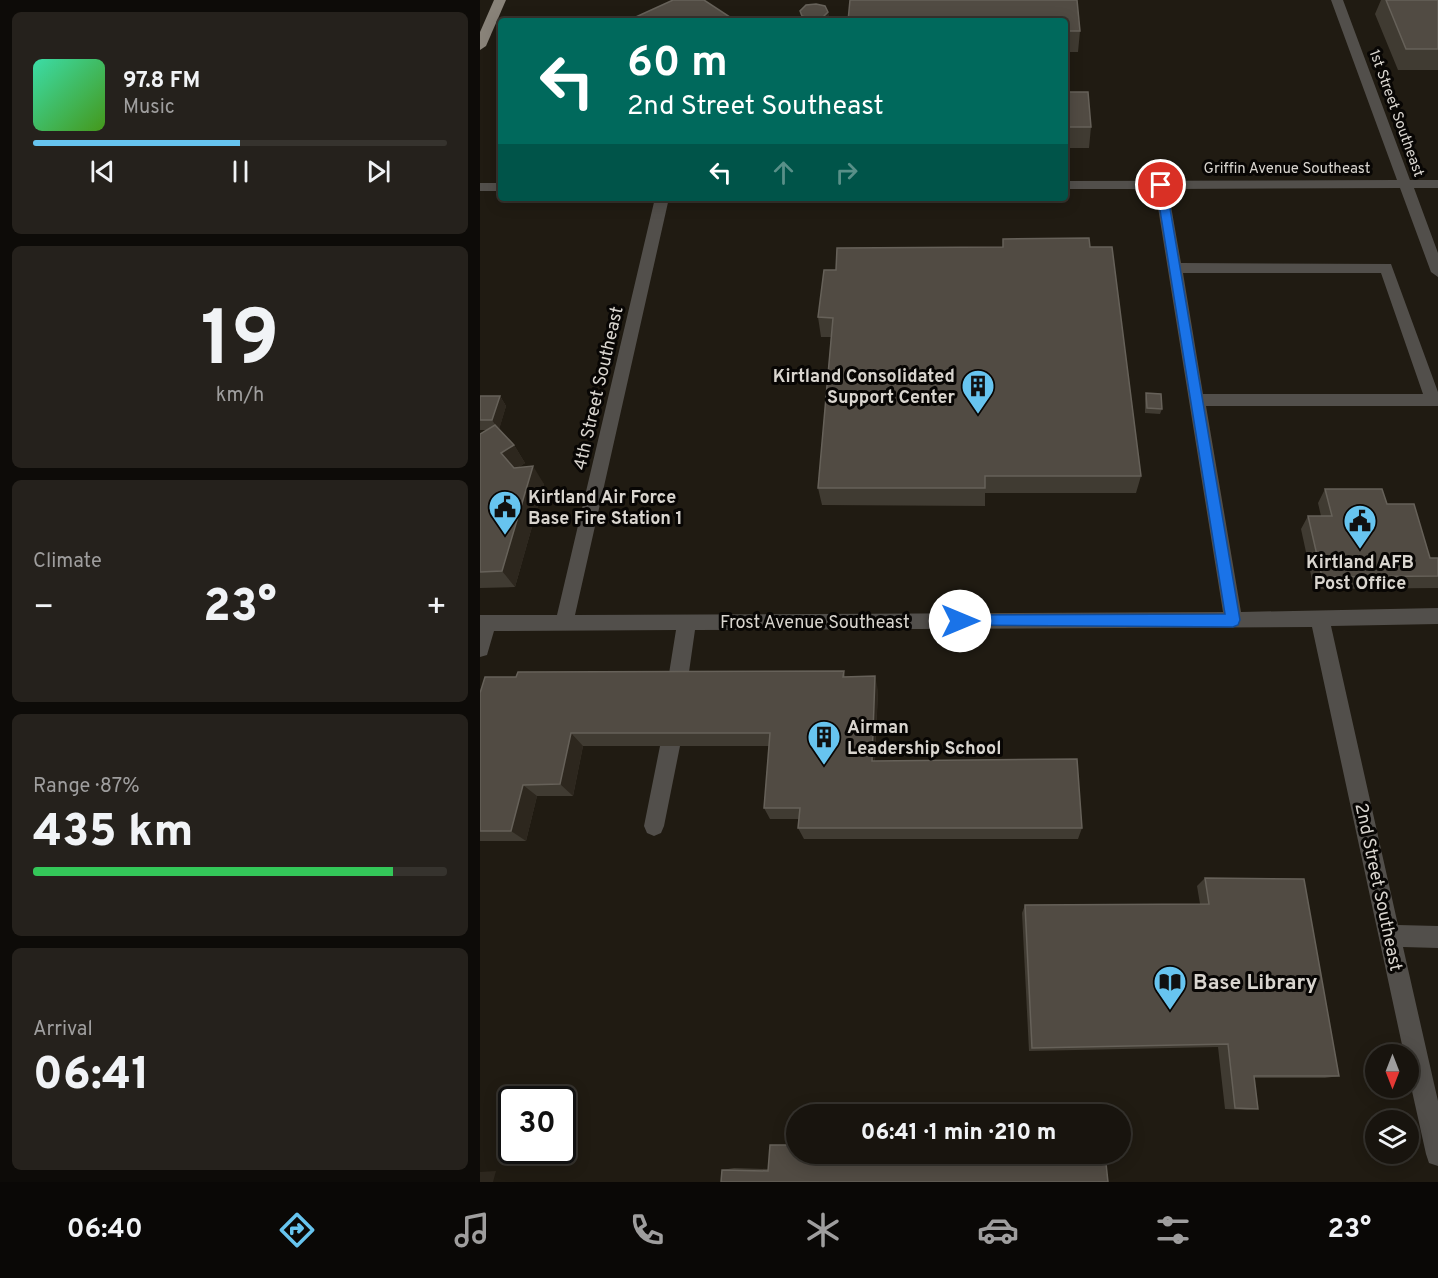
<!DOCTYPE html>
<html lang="en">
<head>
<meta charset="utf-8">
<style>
	body { margin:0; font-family:Overpass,sans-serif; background:#25211c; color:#f1f3f6; height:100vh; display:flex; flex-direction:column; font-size:22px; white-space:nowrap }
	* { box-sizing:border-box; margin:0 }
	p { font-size:20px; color:#9f9e9e }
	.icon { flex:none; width:33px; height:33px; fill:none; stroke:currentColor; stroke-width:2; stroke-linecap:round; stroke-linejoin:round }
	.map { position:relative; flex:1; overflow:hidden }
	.details { display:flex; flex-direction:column; gap:12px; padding:12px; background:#0d0b08; width:480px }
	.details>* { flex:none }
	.banner { position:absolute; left:18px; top:18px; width:570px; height:183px; border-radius:6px; box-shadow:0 3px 15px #0003,0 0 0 2px #36332e; background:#00695c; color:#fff; overflow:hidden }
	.needle { width:39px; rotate:180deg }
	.buttons { position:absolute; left:885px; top:1044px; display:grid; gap:12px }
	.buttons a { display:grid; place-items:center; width:54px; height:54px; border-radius:50%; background:#18140e; box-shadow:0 3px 15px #0003,0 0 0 2px #36332e; font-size:30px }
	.speed { position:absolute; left:18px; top:1086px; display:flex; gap:12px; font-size:30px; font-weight:700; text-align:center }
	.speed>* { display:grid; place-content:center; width:78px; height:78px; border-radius:50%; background:#18140e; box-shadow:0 3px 15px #0003,0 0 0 2px #36332e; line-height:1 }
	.speed .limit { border:3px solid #111; border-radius:9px; background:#fff; color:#111 }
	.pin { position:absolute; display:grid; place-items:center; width:51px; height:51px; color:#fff; margin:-26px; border:3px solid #fff; border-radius:50%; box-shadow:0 2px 6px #0007 }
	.me { position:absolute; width:66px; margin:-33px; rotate:90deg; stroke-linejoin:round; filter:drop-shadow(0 0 4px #0008) }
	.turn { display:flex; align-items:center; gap:21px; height:126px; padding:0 30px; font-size:27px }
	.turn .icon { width:78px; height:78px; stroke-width:2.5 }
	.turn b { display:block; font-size:42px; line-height:51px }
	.lanes { display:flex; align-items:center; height:57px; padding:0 30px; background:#0003; justify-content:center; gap:30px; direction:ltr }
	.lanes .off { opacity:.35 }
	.big { font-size:45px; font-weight:800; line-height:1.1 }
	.details .card { flex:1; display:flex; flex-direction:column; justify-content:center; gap:9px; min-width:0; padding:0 21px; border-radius:9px; background:#25211c }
	.details .dial { align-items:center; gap:0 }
	.dial b { font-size:78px; line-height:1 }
	.song { display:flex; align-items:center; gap:18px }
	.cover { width:72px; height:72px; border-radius:9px; background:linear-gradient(135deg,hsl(160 70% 55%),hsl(100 70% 35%)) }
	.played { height:6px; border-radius:3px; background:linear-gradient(90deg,#67c4ef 50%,#36332e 50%) }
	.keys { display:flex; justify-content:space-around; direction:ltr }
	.heat { display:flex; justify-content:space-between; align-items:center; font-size:33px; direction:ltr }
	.charge { height:9px; border-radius:4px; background:linear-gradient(90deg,#34c759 87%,#36332e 0) }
	.trip { position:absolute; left:306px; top:1104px; width:345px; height:60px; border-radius:30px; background:#18140e; box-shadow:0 3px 15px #0003,0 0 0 2px #36332e; font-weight:800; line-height:60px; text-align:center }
	.tabs { display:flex; height:96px; justify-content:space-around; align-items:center; background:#0a0806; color:#9f9e9e }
	.tabs .icon { width:42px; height:42px }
	.tabs .current { color:#67c4ef }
	.tabs b { font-size:27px; color:#f1f3f6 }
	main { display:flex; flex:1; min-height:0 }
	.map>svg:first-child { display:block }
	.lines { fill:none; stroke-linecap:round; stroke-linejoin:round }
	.minor { fill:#524f4b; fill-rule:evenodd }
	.major { fill:#898379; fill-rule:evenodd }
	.wall { fill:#403b32 }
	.shaded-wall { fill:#2d271e }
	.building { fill:#514b43; stroke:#666159; stroke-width:1.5 }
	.route { fill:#1a73e8; stroke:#114b97; stroke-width:1.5 }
	.labels { text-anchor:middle; stroke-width:6; stroke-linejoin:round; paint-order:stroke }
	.far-street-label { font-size:15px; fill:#d9d5cf; stroke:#080604 }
	.poi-label { font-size:18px; font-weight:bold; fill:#d9d5cf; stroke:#080604; text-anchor:start }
	.street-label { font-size:18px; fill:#d9d5cf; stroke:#080604 }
	.near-poi-label { font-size:21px; font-weight:bold; fill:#d9d5cf; stroke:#080604; text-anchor:start }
</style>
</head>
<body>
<main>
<section class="details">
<div class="card">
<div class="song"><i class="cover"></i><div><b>97.8 FM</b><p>Music</p></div></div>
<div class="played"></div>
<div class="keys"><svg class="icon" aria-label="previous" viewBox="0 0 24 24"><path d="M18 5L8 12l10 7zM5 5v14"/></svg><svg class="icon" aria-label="pause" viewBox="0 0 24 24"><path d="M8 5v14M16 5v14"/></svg><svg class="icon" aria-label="next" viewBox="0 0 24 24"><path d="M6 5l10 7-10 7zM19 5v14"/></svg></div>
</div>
<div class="card dial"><b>19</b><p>km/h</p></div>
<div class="card"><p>Climate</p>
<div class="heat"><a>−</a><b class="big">23°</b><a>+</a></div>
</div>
<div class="card"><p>Range · 87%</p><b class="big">435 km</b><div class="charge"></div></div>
<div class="card"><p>Arrival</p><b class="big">06:41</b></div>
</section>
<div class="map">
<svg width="958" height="1182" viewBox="0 0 958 1182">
	<rect width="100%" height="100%" fill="#201b12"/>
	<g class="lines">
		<path class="minor" d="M 851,0 L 863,0 L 930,180 L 958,180 L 958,188 L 934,188 L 958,253 L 958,277 L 951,272 L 920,188 L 688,189 L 701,263 L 911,264 L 958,392 L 958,406 L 726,406 L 761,612 L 958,608 L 958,624 L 851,626 L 918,925 L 958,926 L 958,948 L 923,947 L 958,1101 L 958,1166 L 949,1163 L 946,1154 L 928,1073 L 928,1054 L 924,1054 L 832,627 L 215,630 L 207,686 L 204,692 L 197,695 L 190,692 L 187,686 L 196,630 L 14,631 L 7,655 L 0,657 L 0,615 L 77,615 L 175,198 L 189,198 L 95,615 L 743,612 L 675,189 L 585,189 L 585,181 L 917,180 ZM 703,273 L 901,273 L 943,394 L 723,394 Z
			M 0,183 L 21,183 L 21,191 L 0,191 Z
			M 190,737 L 197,739 L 200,746 L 184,826 L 181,833 L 174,836 L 167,833 L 164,826 L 180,746 L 183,739 Z"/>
		<path class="major" d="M 14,0 L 26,0 L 6,46 L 0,50 L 0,32 Z"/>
	</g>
	<path class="wall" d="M 901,0 L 958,0 L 958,70 L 918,70 L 895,14 Z
		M 320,11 L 348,12 L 349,18 L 345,21 L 322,21 Z
		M 585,21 L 600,31 L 598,52 L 585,52 Z
		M 585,92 L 611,127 L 609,148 L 585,148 Z
		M 610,247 L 661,476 L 656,493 L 505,493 L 505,506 L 342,505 L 338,488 L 351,337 L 341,337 L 338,317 L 356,270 Z
		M 666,393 L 682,409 L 680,414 L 665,413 L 665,399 Z
		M 0,396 L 20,396 L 26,406 L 19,429 L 34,445 L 45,463 L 39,467 L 64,484 L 35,587 L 0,588 L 0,434 L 7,430 L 0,430 Z
		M 845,489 L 907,504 L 950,558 L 958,558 L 958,588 L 834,589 L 821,529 L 828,516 L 841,516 L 838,503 Z
		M 364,671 L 365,677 L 398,690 L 395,761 L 602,828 L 598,839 L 324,839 L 318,828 L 319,819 L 290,819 L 284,808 L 289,746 L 103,746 L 93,796 L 57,796 L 46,841 L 0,841 L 0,693 L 36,677 Z
		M 725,878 L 859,1076 L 845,1078 L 774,1078 L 778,1109 L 767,1110 L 745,1109 L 738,1047 L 549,1051 L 542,913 L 545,905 L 720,904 L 717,886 Z
		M 254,1168 L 288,1169 L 628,1182 L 242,1170 Z"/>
	<path class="shaded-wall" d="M 348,12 L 349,18 L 345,21 L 332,21 L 332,19 Z
		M 20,396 L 26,406 L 19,430 L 12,420 Z
		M 34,445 L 45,463 L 33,471 L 21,453 Z
		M 53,466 L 64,484 L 35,587 L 22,571 Z
		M 395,676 L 398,690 L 394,773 L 392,761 Z
		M 91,733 L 103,746 L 93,796 L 80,784 Z
		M 43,785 L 57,796 L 46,841 L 31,831 Z
		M 16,1171 L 13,1182 L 0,1182 L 0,1172 Z"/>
	<path class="building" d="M 193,0 L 224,0 L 256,21 L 147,21 Z
		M 370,0 L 597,0 L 600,31 L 585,31 L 585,21 L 368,21 Z
		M 906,0 L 958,0 L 958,49 L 926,49 Z
		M 336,4 L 345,6 L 348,12 L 342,18 L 332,19 L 322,16 L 320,11 L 326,5 Z
		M 585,92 L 608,92 L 611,127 L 585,127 Z
		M 609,238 L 610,247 L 632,247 L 661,476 L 505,476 L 505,488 L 338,488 L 353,318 L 338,317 L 344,270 L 356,270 L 357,248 L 523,247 L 523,239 Z
		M 666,393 L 681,394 L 682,409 L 667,408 Z
		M 0,396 L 20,396 L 12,420 L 0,420 Z
		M 15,425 L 34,445 L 21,453 L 34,468 L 53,466 L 22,571 L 0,572 L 0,434 Z
		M 845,489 L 902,489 L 907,504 L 934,504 L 950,558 L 958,558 L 958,576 L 842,577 L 828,516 L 852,516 Z
		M 364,671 L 363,677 L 395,676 L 392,761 L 597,759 L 602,828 L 318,828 L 320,808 L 284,808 L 290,733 L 91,733 L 80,784 L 43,785 L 31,831 L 0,831 L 0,693 L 5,677 L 36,677 L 38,672 Z
		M 725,878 L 824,879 L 859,1076 L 774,1076 L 778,1109 L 755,1108 L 748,1044 L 552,1048 L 545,905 L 729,904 Z
		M 290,1145 L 316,1145 L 316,1154 L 625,1154 L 628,1182 L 241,1182 L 242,1170 L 288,1171 Z"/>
	<path class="route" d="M 681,181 L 686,185 L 760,620 L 758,625 L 753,627 L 475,625 L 473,621 L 475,617 L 480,615 L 745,614 L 676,185 Z"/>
	<defs>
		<g id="building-pin" transform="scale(1.725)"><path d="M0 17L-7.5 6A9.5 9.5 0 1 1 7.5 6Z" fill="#67c4ef" stroke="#080604"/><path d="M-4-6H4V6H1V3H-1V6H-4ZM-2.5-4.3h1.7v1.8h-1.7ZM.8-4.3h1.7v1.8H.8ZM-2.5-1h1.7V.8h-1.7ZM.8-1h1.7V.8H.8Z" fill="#111"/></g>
		<g id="civic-pin" transform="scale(1.725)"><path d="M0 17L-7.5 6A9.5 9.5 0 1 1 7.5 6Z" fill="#67c4ef" stroke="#080604"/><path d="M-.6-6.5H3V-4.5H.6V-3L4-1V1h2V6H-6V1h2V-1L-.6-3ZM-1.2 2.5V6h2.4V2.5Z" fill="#111"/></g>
		<g id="library-pin" transform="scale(1.725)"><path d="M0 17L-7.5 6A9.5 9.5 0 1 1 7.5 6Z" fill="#67c4ef" stroke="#080604"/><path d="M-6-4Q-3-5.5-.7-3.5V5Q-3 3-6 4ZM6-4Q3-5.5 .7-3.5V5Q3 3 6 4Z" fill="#111"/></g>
	</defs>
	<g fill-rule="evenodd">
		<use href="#building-pin" x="498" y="386"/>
		<use href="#civic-pin" x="25" y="507"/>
		<use href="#civic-pin" x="880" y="521"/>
		<use href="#building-pin" x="344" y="737"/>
		<use href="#library-pin" x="690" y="982"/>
	</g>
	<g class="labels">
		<g class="far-street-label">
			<text transform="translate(917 113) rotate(70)" y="5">1st Street Southeast</text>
			<text x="807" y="173">Griffin Avenue Southeast</text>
		</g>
		<g class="poi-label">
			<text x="475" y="382" text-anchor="end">Kirtland Consolidated<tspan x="475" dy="21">Support Center</tspan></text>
			<text x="48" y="503">Kirtland Air Force<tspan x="48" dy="21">Base Fire Station 1</tspan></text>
			<text x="880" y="568" text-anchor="middle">Kirtland AFB<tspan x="880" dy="21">Post Office</tspan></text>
			<text x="367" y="733">Airman<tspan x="367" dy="21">Leadership School</tspan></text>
		</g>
		<g class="street-label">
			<text transform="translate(118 388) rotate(-77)" y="6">4th Street Southeast</text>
			<text x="335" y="628">Frost Avenue Southeast</text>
			<text transform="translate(899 887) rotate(78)" y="6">2nd Street Southeast</text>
		</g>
		<g class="near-poi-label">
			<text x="713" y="989">Base Library</text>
		</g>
	</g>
</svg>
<div class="buttons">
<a><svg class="needle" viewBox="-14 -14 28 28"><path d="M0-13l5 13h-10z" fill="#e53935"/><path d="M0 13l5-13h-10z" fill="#9f9e9e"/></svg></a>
<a><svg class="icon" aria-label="layers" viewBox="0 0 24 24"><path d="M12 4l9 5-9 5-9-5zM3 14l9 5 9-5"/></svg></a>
</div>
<div class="speed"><div class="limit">30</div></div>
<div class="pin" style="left:681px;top:185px;background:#d93025"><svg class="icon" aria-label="arrive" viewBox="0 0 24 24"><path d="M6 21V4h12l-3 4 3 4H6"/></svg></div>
<svg class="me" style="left:480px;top:621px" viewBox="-20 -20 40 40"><circle r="19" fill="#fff"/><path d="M0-13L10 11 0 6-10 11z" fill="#1a73e8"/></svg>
<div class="trip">06:41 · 1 min · 210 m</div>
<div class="banner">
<div class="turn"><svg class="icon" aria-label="left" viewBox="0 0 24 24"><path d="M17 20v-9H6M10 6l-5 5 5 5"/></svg><div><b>60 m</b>2nd Street Southeast</div></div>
<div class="lanes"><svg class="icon" aria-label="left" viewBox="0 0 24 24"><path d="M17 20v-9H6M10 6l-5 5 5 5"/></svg><svg class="icon off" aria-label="ahead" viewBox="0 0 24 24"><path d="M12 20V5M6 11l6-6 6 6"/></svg><svg class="icon off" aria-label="right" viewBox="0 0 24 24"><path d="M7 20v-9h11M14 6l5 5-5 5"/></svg></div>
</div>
</div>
</main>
<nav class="tabs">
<b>06:40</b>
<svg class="icon current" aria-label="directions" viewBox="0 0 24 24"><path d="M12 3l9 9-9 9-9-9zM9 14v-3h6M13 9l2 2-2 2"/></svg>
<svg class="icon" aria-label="music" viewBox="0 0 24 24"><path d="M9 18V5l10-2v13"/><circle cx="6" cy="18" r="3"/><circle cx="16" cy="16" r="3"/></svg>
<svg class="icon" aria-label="phone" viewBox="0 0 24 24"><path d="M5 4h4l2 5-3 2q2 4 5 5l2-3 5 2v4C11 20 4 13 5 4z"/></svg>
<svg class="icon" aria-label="climate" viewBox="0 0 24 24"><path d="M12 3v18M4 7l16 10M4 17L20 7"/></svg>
<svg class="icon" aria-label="car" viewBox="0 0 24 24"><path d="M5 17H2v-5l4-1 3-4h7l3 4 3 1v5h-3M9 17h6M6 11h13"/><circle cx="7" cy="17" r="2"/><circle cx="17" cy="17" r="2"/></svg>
<svg class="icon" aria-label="filters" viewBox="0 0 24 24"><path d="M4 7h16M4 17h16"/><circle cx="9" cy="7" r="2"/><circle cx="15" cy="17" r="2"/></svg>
<b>23°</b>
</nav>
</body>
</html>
